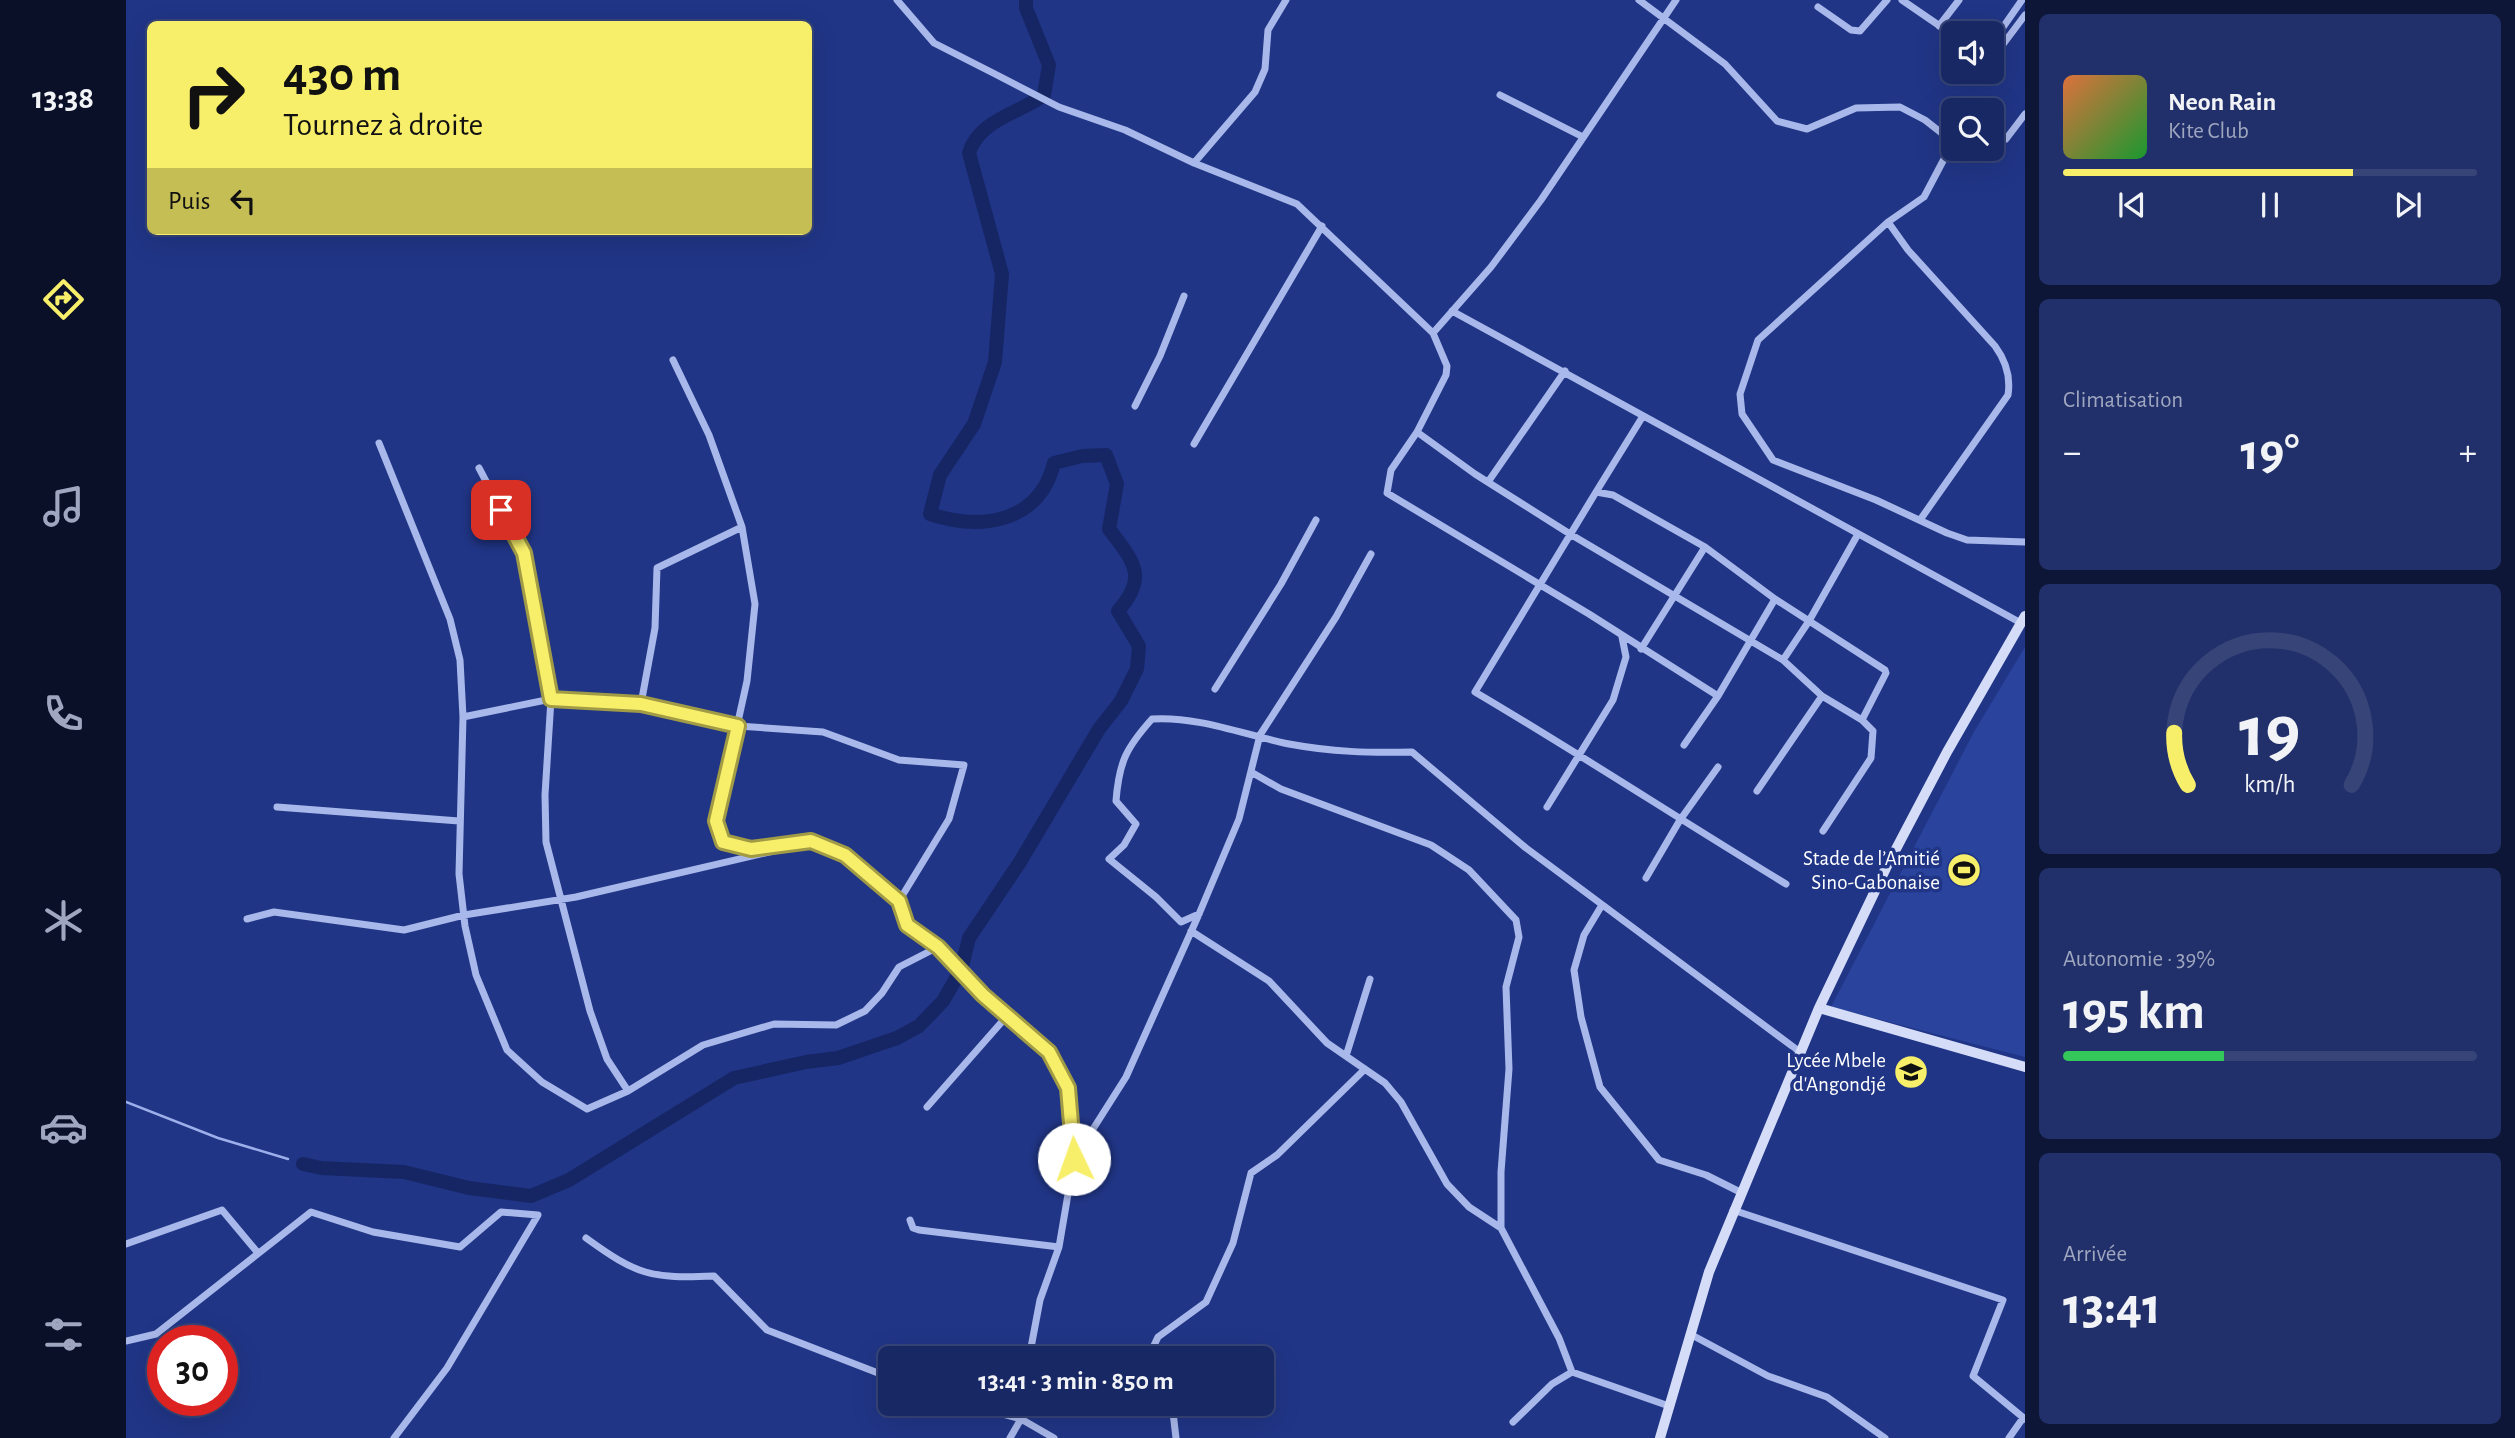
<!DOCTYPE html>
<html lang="fr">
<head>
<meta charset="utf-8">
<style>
	body { margin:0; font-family:"Alegreya Sans",sans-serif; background:#21306a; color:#f1f3f6; height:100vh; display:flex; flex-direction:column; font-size:26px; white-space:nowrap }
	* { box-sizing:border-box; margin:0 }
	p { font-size:23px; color:#9fa6bf }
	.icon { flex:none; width:38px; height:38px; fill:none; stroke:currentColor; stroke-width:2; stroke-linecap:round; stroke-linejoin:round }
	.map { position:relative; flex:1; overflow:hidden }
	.details { display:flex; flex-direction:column; gap:14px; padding:14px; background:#0d1637; width:490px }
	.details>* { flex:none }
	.banner { position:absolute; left:21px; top:21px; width:665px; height:214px; border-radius:10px; box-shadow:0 7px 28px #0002,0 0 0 2px #364478; background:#f7ee6a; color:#111; overflow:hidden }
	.controls { position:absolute; left:1815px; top:21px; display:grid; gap:14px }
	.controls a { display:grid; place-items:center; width:63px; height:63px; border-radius:10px; background:#182864; box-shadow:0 7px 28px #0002,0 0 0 2px #364478; font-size:35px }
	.speed { position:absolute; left:21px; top:1325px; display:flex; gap:14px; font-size:35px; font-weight:700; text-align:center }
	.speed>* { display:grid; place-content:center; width:91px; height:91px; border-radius:50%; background:#182864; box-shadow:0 7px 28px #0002,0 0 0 2px #364478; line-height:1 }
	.speed .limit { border:10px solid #d22; background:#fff; color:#111 }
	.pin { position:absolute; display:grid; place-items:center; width:60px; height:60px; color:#fff; margin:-30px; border-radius:14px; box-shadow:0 4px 10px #0006 }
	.me { position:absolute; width:77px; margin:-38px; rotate:357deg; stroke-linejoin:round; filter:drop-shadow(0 0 5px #0008) }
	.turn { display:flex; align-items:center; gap:24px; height:147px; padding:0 21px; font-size:32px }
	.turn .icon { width:91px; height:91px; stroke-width:2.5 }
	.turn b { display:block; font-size:49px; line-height:60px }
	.then { display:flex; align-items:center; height:66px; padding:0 21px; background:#0003; gap:14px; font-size:26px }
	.big { font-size:52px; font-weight:600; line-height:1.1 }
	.details .widget { flex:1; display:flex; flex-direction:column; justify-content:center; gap:10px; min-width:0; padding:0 24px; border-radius:10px; background:#21306a }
	.details .dial { align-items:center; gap:0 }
	.dial svg { height:182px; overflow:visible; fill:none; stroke:#364478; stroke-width:7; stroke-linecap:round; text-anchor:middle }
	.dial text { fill:#f1f3f6; stroke:none }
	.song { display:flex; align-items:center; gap:21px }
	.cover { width:84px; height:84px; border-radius:10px; background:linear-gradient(135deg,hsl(20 70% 55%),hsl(130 70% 35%)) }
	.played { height:7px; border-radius:4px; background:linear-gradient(90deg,#f7ee6a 70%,#364478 70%) }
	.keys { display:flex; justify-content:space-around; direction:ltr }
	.heat { display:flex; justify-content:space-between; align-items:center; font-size:38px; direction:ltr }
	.charge { height:10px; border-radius:5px; background:linear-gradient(90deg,#34c759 39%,#364478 0) }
	.trip { position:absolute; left:752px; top:1346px; width:396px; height:70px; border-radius:10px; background:#182864; box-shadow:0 7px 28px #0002,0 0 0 2px #364478; font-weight:600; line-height:70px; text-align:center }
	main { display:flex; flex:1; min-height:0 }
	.dock { display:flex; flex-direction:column; width:126px; justify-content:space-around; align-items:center; background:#0a1028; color:#9fa6bf }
	.dock .icon { width:49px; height:49px }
	.dock .selected { color:#f7ee6a }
	.dock b { font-size:32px; color:#f1f3f6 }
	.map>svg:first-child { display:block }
	.green { fill:#2a449e }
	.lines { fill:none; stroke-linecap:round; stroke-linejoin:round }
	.stream { stroke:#9dafeb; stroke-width:2.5 }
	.river { stroke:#162665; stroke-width:14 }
	.street { stroke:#a9b8ea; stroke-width:7 }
	.secondary { stroke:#d4dcf8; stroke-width:10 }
	.route-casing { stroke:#a19b45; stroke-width:18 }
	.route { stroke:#f7ee6a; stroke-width:12 }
	.labels { text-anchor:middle; stroke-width:7; stroke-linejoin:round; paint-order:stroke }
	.poi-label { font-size:21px; fill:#fff; stroke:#203586; text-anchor:end }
</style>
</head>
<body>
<main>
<nav class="dock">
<b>13:38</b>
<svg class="icon selected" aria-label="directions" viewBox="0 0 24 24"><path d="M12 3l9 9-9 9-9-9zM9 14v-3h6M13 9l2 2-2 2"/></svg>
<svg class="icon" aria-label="music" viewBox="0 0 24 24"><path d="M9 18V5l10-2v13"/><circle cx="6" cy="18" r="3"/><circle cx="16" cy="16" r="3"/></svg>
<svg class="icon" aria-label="phone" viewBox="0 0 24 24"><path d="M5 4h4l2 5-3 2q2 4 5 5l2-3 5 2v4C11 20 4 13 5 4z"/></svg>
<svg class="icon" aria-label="climate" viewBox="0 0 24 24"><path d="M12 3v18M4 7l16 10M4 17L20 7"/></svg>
<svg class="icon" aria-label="car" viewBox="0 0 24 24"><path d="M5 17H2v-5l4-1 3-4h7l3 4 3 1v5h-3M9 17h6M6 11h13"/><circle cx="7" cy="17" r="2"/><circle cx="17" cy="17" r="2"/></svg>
<svg class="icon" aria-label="filters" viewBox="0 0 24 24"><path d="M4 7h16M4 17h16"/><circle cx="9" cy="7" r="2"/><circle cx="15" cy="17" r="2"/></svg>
</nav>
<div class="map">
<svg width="1899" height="1438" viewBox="0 0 1899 1438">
	<rect width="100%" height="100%" fill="#203586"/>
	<path class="green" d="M 1899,647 L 1899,1057 L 1705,1007 L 1848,732 Z"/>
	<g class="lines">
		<path class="stream" d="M 0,1102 L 92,1138 L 162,1159"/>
		<path class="river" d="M 177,1164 L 195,1168 L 278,1172 L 343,1188 L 405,1196 L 443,1180 L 608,1078 L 680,1062 L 712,1058 L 771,1038 L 793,1026 L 817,1001 L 835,970 L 843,938 L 894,862 L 973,729 L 995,701 L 1011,669 L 1013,646 L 992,611 C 1023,576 1007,561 983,529 L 991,484 L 980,455 L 956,456 L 928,463 C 913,523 855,531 804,514 L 814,475 L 848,424 L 869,362 L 876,274 L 843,153 C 853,120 892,114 918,95 L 923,65 L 900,8 L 900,0"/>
		<path class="street" d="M 771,0 L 808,43 L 869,74 L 933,107 L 999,130 L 1068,163 L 1171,204 L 1307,333 L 1365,267 L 1415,200 L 1550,0
			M 1513,0 L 1599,64 L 1651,121 L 1681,129 L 1730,108 L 1774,107 L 1799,120 L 1827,142 L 1798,197 L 1762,222 L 1632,340 L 1614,394 L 1616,414 L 1647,460 L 1750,500 L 1821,533 L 1841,540 L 1899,542
			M 1776,0 L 1827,35
			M 1692,7 L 1725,30 L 1734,31 L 1761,0
			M 1813,26 L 1833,0
			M 1866,43 L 1896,0
			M 1866,59 L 1899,15
			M 1374,95 L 1457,137
			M 1880,139 L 1899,114
			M 1068,163 L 1129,92 L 1139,69 L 1142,30 L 1160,0
			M 1762,222 L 1782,250 L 1869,346 C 1880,361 1885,376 1882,395 L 1794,520
			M 1326,311 L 1895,623
			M 1307,333 L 1321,366 L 1320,375 L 1291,432 L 1265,470 L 1261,493 L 1463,614 L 1592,696
			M 547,360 L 583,435 L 616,527 L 629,604 L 621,681 L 590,821 L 597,842 L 625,849 L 685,841 L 719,855 L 773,901 L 781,925 L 812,947
			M 1009,406 L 1034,356 L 1058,296
			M 1291,432 L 1349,474 L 1444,534 L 1657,660 L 1696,696 L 1736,720 L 1747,731 L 1745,758 L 1697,831
			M 253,443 L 324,619 L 334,660 L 337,717 L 333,874 L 339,926 L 350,975 L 381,1050 L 416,1082 L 461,1109 L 502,1091 L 577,1045 L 648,1024 L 710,1025 L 739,1011 L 756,993 L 773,967 L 812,947 L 857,995 L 923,1052 L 942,1088 L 948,1159 L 933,1247 L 914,1300 L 903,1358
			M 1068,444 L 1196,226
			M 353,468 L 398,553 L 425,699 L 419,795 L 420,842 L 464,1011 L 481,1059 L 502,1091
			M 1362,482 L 1439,371
			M 1470,492 L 1517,416
			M 1515,649 L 1579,547
			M 1657,660 L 1683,621 L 1732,534
			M 1089,689 L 1155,584 L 1190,520
			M 515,704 L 529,628 L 531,568 L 616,527
			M 337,717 L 425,699 L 515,704 L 612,726 L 697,732 L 773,760 L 838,765 L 823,819 L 773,901
			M 1558,745 L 1592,696 L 1649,599
			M 1125,772 L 1155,789 L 1305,845 L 1343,870 L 1390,920 L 1393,937 L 1380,987 L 1383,1069 L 1375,1172 L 1375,1228 L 1433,1338 L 1446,1372 L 1543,1406
			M 1631,791 L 1696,696
			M 151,807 L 333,821
			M 1421,807 L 1487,700 L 1500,657 L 1496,637
			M 1520,878 L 1554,820 L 1592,767
			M 1660,884 C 1556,821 1454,754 1349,692 L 1470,492 L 1487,495 L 1579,547 L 1649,599 L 1759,670 L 1760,673 L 1736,720
			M 1476,905 L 1458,935 L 1448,970 L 1455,1017 L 1474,1087 L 1533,1160 L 1580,1175 L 1614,1192
			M 1073,914 L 1055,922 L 1030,897 L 983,859 L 998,845 L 1010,824 L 990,801 C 993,762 1000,748 1026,719 C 1072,716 1119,735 1163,744 C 1206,752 1243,753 1286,752 L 1400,848 L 1674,1052
			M 121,919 L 148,912 L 278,930 L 338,915 L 450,897 L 652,850
			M 1065,931 L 1143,981 L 1201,1043 L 1259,1083 L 1275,1102 L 1321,1184 L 1343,1207 L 1375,1228
			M 1220,1056 L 1244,979
			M 801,1107 L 881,1016
			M 948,1159 L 1000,1077 L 1073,914 L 1113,819 L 1134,735 L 1210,617 L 1245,554
			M 1607,1210 L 1877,1300 L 1847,1376 L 1899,1419
			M 784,1220 L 787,1228 L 793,1230 L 933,1247
			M 460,1238 C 511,1275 525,1279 588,1276 L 641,1330 L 765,1378
			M 0,1244 L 96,1210 L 132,1253
			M 1564,1334 L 1642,1376 L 1701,1397 L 1759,1438
			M 0,1341 L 30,1334 L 185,1212 L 247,1232 L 334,1247 L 375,1212 L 412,1215 L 321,1368 L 268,1438
			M 1022,1358 L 1032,1337 L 1080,1302 L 1107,1243 L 1125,1173 L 1151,1155 L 1239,1069
			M 839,1404 L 895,1419 L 884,1438
			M 898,1404 L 895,1419 L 928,1438
			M 1031,1404 L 1032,1404
			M 1046,1404 L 1050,1438
			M 1387,1422 L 1426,1384 L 1446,1372
			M 1883,1438 L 1897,1418"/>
		<path class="secondary" d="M 1693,1008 L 1899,1067
			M 1534,1438 L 1583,1272 L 1693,1008 L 1760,868 L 1821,752 L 1899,616"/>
	</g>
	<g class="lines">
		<g class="route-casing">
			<path id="route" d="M 375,510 L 398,553 L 425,699 L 515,704 L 612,726 L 590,821 L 597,842 L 625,849 L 685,841 L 719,855 L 773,901 L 781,925 L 812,947 L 857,995 L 923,1052 L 942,1088 L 948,1159"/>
		</g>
		<use href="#route" class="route"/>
	</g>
	<defs>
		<g id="stadium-disc" transform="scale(1.75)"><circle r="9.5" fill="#f7ee6a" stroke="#203586"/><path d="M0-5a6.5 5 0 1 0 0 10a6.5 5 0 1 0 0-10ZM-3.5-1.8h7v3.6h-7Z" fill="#111"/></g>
		<g id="school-disc" transform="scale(1.75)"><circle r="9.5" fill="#f7ee6a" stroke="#203586"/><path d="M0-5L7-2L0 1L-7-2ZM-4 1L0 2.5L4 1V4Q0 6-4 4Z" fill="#111"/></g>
	</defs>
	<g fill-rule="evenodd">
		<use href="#stadium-disc" x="1838" y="870"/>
		<use href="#school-disc" x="1785" y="1072"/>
	</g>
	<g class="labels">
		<g class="poi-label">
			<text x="1814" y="865">Stade de l’Amitié<tspan x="1814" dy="24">Sino-Gabonaise</tspan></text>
			<text x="1760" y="1067">Lycée Mbele<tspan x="1760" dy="24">d'Angondjé</tspan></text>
		</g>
	</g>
</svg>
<div class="controls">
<a><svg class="icon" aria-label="sound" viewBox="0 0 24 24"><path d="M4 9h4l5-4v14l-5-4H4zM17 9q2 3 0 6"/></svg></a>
<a><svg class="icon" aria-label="search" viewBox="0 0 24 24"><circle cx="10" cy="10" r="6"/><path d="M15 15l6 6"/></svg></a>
</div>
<div class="speed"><div class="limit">30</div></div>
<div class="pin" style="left:375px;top:510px;background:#d93025"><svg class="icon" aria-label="arrive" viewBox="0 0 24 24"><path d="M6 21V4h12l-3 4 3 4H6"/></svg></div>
<svg class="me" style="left:948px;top:1159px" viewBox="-20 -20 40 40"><circle r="19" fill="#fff"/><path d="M0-13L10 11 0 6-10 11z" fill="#f7ee6a"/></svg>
<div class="trip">13:41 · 3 min · 850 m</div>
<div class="banner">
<div class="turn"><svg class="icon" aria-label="right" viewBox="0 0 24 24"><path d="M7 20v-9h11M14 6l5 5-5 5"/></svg><div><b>430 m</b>Tournez à droite</div></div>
<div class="then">Puis<svg class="icon" aria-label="left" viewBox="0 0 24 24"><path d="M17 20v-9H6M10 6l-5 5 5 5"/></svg></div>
</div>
</div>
<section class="details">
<div class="widget">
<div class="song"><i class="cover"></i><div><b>Neon Rain</b><p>Kite Club</p></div></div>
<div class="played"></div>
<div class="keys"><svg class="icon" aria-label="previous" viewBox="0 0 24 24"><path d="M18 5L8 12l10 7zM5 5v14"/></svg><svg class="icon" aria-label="pause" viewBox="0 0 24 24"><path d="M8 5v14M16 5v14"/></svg><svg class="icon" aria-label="next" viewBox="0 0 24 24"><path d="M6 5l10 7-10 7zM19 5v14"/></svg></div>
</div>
<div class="widget"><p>Climatisation</p>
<div class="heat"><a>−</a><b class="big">19°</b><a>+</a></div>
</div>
<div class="widget dial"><svg viewBox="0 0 100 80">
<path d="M14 69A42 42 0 1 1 86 69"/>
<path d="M14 69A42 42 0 0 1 8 46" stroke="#f7ee6a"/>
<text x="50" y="56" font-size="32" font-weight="700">19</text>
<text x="50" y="72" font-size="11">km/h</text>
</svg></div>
<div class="widget"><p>Autonomie · 39%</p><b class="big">195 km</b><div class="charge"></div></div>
<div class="widget"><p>Arrivée</p><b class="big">13:41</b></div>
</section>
</main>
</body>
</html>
